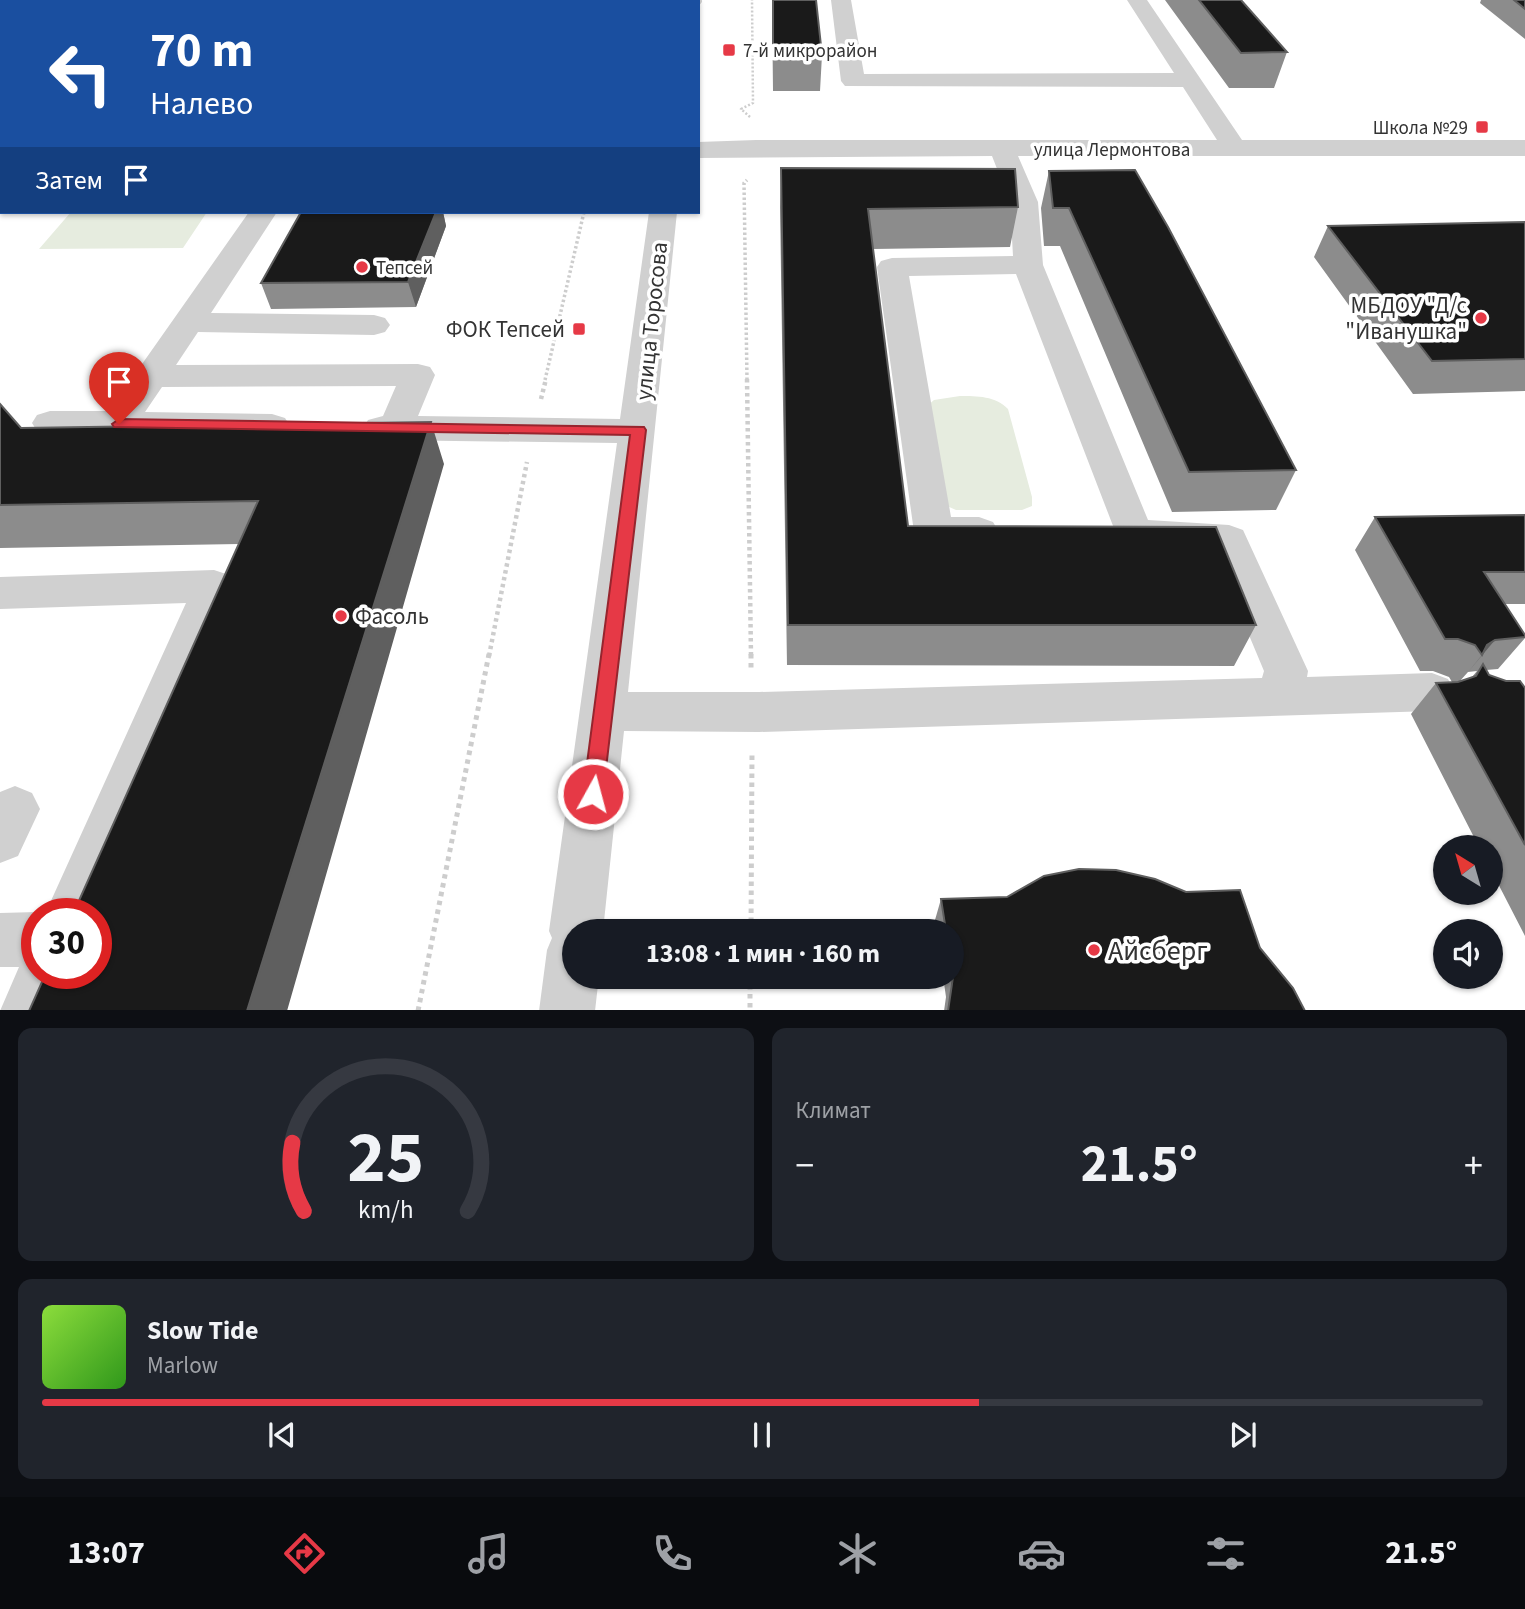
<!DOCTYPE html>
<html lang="ru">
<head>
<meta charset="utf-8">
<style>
	body { margin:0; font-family:"Source Sans 3",sans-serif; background:#20242c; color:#f1f3f6; height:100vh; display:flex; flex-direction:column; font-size:26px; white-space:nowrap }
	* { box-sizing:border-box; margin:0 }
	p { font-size:23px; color:#9ea1a6 }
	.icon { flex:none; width:38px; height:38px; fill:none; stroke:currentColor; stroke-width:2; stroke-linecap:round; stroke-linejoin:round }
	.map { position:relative; height:1010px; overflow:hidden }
	.drawer { display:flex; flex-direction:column; gap:18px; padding:18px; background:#0d0f14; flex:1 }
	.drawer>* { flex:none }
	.hud { position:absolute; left:0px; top:0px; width:700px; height:214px; box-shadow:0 2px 5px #0004; background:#1a4fa0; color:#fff; overflow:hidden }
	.needle { width:46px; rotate:323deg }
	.controls { position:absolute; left:1433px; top:835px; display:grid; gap:14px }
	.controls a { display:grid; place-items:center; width:70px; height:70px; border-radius:50%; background:#171b24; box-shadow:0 2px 5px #0004; font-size:35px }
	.speed { position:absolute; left:21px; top:898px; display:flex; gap:14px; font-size:35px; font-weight:700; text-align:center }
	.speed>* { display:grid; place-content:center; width:91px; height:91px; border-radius:50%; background:#171b24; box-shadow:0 2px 5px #0004; line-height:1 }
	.speed .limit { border:10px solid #d22; background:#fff; color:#111 }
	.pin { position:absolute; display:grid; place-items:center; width:60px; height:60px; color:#fff; margin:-72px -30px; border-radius:50% 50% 50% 0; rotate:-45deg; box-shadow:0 0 7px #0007 }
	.pin .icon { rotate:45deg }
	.me { position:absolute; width:77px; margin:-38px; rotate:7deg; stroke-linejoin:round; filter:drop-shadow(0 0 5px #0008) }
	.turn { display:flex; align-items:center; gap:24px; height:147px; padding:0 35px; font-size:32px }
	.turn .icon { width:91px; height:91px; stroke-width:2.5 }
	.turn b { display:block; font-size:49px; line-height:60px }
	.then { display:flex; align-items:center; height:66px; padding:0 35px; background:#0003; gap:14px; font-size:26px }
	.big { font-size:52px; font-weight:700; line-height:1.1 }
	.drawer .widget { flex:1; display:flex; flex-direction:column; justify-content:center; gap:10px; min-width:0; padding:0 24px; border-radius:14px; background:#20242c }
	.drawer .dial { align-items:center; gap:0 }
	.dial svg { height:182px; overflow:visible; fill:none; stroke:#363941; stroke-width:7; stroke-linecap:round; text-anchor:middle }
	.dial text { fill:#f1f3f6; stroke:none }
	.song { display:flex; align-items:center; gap:21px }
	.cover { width:84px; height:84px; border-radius:10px; background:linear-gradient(135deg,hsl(90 70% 55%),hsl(110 70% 35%)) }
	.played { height:7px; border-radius:4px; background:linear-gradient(90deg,#e63946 65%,#363941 65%) }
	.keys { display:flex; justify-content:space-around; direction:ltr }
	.heat { display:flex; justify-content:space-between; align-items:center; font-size:38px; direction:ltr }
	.drawer .tiles { flex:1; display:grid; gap:18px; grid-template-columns:1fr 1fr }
	.widget:last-child { grid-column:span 2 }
	.trip { position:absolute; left:562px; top:919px; width:402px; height:70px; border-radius:35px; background:#171b24; box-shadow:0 2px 5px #0004; font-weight:700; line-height:70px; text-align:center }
	.tab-bar { display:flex; height:112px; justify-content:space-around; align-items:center; background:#090b0e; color:#9ea1a6 }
	.tab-bar .icon { width:49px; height:49px }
	.tab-bar .on { color:#e63946 }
	.tab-bar b { font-size:32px; color:#f1f3f6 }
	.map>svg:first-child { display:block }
	.green { fill:#e6ecdf }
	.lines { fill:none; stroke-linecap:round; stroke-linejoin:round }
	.path-far3 { stroke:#cdcdcd; stroke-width:2.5; stroke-dasharray:2 2; stroke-linecap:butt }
	.path-far2 { stroke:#cdcdcd; stroke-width:3.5; stroke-dasharray:2.5 2.5; stroke-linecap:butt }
	.path-far1 { stroke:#cdcdcd; stroke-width:4.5; stroke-dasharray:3.5 3.5; stroke-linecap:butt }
	.path { stroke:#cdcdcd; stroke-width:5; stroke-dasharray:4.5 4.5; stroke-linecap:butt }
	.minor { fill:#d0d0d0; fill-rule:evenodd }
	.wall { fill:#8c8c8c; fill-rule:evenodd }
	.shaded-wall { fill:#5f5f5f }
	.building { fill:#1a1a1a; stroke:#5f5f5f; stroke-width:2 }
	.route { fill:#e63946; stroke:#96252e; stroke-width:2 }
	.poi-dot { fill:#e63946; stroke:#fff; stroke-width:2.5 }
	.labels { text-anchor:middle; stroke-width:7; stroke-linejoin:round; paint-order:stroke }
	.far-poi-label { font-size:19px; fill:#333; stroke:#fff; text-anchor:start }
	.far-street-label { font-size:19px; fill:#333; stroke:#fff }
	.poi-label { font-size:23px; fill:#333; stroke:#fff; text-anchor:end }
	.street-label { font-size:23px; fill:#333; stroke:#fff }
	.near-poi-label { font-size:28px; fill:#333; stroke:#fff; text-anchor:start }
</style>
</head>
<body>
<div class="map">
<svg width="1525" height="1011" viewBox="0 0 1525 1011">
	<rect width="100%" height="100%" fill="#fff"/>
	<path class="green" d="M 71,212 L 207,212 L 183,248 L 39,249 Z
		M 960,396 C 977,396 996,396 1008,409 L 1032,497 L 1032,506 L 1022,510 L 956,510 L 947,506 L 927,406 L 934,400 Z"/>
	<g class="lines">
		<path class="path-far3" d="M 750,117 L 741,109 L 753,103 L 752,0"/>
		<path class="path-far2" d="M 545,380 L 584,212
			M 747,380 L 744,183 L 747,180"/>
		<path class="path-far1" d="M 747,379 L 751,656
			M 541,399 L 546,379
			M 489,656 L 527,462"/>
		<path class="path" d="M 751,654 L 751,671
			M 751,931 L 752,753
			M 750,976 L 750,1011
			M 418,1011 L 489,654"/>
		<path class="minor" d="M 173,0 L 193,0 L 172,2 Z
			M 531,0 L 553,0 L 530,2 Z
			M 682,0 L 702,0 L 702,2 L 698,7 L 698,2 Z
			M 831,0 L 851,0 L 864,74 L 1174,73 L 1127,0 L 1147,0 L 1242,140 L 1525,140 L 1525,156 L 1018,156 L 1038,202 L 1043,265 L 1148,520 L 1229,525 L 1243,530 L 1308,671 L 1307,677 L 1432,673 L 1448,679 L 1455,692 L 1448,705 L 1432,711 L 759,732 L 624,731 L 603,931 L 574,931 L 574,976 L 599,976 L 595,1011 L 539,1011 L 547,950 L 552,938 L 549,931 L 617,443 L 381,440 L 368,436 L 363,428 L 368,420 L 383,416 L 396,386 L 162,387 L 145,412 L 272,414 L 285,418 L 290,426 L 285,434 L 272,438 L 50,435 L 37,431 L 32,423 L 37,415 L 50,411 L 109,411 L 249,212 L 277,212 L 211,313 L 374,315 L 385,318 L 390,325 L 385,332 L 374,335 L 198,332 L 176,365 L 418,364 L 430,367 L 435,375 L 418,416 L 620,419 L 649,212 L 677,212 L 628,692 L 759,692 L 1262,678 L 1264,671 L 1215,554 L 1134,549 L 1120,544 L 1016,274 L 909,276 L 951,517 L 979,517 L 993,522 L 999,532 L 993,542 C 970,549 943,549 920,542 L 914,532 L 877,267 L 881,261 L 892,258 L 1013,256 L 1010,202 L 992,156 L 698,158 L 698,142 L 756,140 L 1217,140 L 1183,87 L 845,86 L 841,81 Z
			M 0,143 L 2,143 L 2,159 L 0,159 Z
			M 0,196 L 2,212 L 10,212 L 0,214 Z
			M 214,570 L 229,575 L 235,586 L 96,917 L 96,914 L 45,914 L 186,603 L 0,609 L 0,577 Z
			M 15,786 L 32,793 L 40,809 L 18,856 L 0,863 L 0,792 Z
			M 37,912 L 41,914 L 37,914 L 37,973 L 72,973 L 56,1011 L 0,1011 L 19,967 L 0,967 L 0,913 Z"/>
	</g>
	<path class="wall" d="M 772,0 L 816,0 L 822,55 L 820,91 L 773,91 Z
		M 1165,0 L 1241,0 L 1287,52 L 1274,88 L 1229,88 Z
		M 1481,0 L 1525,0 L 1525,39 L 1480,3 Z
		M 781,168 L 1018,207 L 1010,247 L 873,249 L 908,526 L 1256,625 L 1234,666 L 787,665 L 780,207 Z
		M 1049,171 L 1296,470 L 1276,510 L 1172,512 L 1060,246 L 1044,246 L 1041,208 Z
		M 301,212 L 443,212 L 446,226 L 416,307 L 271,309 L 261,283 Z
		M 1525,222 L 1525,391 L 1413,394 L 1314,257 L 1328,226 Z
		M 0,404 L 21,428 L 444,464 L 239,544 L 0,548 Z
		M 1525,515 L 1525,604 L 1505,604 L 1525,635 L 1525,638 L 1498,669 L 1486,670 L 1489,675 L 1525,688 L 1525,936 L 1491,870 L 1491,847 L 1479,847 L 1411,714 L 1436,683 L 1452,682 L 1449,677 L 1433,671 L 1420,671 L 1355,550 L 1375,517 ZM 1477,671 L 1472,677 L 1459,682 L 1468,672 Z
		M 941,899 L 1260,948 L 1305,1011 L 944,1011 L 946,997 L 943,976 L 952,976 L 952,931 L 937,931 L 935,920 Z"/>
	<path class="shaded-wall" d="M 66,0 L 124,0 L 122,2 L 64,2 Z
		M 474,0 L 490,0 L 489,2 L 473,2 Z
		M 2,55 L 2,103 L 0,103 L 0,57 Z
		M 436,212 L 443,212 L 446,226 L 416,307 L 408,282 Z
		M 431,422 L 444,464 L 287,1011 L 247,1011 Z
		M 1495,640 L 1468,672 L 1482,655 L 1487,645 Z"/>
	<path class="building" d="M 8,0 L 66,0 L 64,2 L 5,2 Z
		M 366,0 L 474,0 L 473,2 L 365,2 Z
		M 773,0 L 816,0 L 822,55 L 773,55 Z
		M 1199,0 L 1241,0 L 1287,52 L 1241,53 Z
		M 1514,0 L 1525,0 L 1525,9 Z
		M 2,5 L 2,55 L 0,57 L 0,6 Z
		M 781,168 L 1015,169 L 1018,207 L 868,209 L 908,526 L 1216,527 L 1256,625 L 788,625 Z
		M 1135,170 L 1168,227 L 1296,470 L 1189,472 L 1069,208 L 1053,208 L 1049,171 Z
		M 301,212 L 436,212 L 408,282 L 261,283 Z
		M 1525,222 L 1525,359 L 1432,361 L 1328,226 Z
		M 0,404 L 21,428 L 431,422 L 247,1011 L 29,1011 L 46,973 L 96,973 L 96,914 L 73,914 L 258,501 L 0,505 Z
		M 1525,515 L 1525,572 L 1484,572 L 1525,635 L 1525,637 L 1495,640 L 1487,645 L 1482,655 L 1475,645 L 1458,639 L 1445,639 L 1375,517 Z
		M 1483,664 L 1489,675 L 1506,681 L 1520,681 L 1525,688 L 1525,845 L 1436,683 L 1458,682 L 1476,676 Z
		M 1079,869 L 1116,870 L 1155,879 L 1186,892 L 1240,890 L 1260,948 L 1293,988 L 1305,1011 L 948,1011 L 953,977 L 952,931 L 946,931 L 941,899 L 1007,897 L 1044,876 Z"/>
	<path class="route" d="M 119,419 L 644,427 L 646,430 L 603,794 L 600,800 L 593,803 L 586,800 L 583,794 L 630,435 L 114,427 L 112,424 Z"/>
	<g class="poi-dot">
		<rect x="722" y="43" width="14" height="14" rx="3.5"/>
		<rect x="1475" y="120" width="14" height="14" rx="3.5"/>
		<circle cx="362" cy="267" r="7"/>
		<circle cx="1481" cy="318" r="7"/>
		<rect x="572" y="322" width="14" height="14" rx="3.5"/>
		<circle cx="341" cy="616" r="7"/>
		<circle cx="1094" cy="950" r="7"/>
	</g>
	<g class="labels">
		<g class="far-poi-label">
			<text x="743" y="57">7-й микрорайон</text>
			<text x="1468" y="134" text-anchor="end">Школа №29</text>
			<text x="376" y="274">Тепсей</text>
		</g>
		<g class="far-street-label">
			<text x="1112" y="156">улица Лермонтова</text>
		</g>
		<g class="poi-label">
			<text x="1467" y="313">МБДОУ "Д/с<tspan x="1467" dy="26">"Иванушка"</tspan></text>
			<text x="565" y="337">ФОК Тепсей</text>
			<text x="355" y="624" text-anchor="start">Фасоль</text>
		</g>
		<g class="street-label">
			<text transform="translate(651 321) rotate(-84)" y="8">улица Торосова</text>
		</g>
		<g class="near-poi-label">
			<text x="1108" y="960">Айсберг</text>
		</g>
	</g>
</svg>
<div class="controls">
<a><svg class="needle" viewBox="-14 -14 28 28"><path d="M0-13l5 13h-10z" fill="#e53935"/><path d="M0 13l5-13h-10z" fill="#9ea1a6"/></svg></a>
<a><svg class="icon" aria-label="sound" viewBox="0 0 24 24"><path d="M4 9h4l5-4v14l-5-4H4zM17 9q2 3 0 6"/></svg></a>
</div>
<div class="speed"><div class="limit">30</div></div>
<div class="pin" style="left:119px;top:424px;background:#d93025"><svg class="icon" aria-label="arrive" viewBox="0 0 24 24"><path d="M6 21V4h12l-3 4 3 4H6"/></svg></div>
<svg class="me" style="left:593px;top:794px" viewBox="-20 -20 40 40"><circle r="17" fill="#e63946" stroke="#fff" stroke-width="3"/><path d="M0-11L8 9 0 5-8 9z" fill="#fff"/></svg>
<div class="trip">13:08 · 1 мин · 160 m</div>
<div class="hud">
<div class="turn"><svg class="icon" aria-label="left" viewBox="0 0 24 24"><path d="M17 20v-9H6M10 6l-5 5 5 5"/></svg><div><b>70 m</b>Налево</div></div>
<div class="then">Затем<svg class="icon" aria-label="arrive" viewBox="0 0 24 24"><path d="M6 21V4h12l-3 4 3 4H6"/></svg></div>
</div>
</div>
<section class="drawer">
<div class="tiles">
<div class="widget dial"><svg viewBox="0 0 100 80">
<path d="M14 69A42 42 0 1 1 86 69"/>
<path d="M14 69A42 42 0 0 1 9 39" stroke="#e63946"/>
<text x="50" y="56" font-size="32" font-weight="700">25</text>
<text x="50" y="72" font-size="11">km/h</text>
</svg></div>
<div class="widget"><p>Климат</p>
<div class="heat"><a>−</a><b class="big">21.5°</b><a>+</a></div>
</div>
<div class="widget">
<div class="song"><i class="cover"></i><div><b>Slow Tide</b><p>Marlow</p></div></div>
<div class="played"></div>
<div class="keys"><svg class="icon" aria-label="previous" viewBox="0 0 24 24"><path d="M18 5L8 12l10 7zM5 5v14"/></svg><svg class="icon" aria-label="pause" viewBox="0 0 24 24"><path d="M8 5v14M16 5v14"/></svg><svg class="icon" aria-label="next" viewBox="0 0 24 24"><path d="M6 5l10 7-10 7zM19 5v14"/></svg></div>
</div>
</div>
</section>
<nav class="tab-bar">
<b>13:07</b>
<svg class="icon on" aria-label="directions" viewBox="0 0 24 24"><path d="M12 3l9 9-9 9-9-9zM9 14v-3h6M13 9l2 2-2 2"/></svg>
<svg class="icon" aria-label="music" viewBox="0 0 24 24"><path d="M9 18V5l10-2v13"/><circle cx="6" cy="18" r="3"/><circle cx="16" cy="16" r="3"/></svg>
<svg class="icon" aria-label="phone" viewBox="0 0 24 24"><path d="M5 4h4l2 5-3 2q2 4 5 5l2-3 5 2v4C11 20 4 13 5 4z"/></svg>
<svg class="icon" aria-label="climate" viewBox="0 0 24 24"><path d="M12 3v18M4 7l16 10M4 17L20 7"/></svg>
<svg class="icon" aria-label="car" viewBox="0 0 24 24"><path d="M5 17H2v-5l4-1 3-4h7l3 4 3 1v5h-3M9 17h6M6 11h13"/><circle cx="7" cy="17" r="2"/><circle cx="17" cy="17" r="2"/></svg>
<svg class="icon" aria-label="filters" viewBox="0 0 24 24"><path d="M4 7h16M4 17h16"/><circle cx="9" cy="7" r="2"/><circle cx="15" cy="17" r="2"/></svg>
<b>21.5°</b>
</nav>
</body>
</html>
